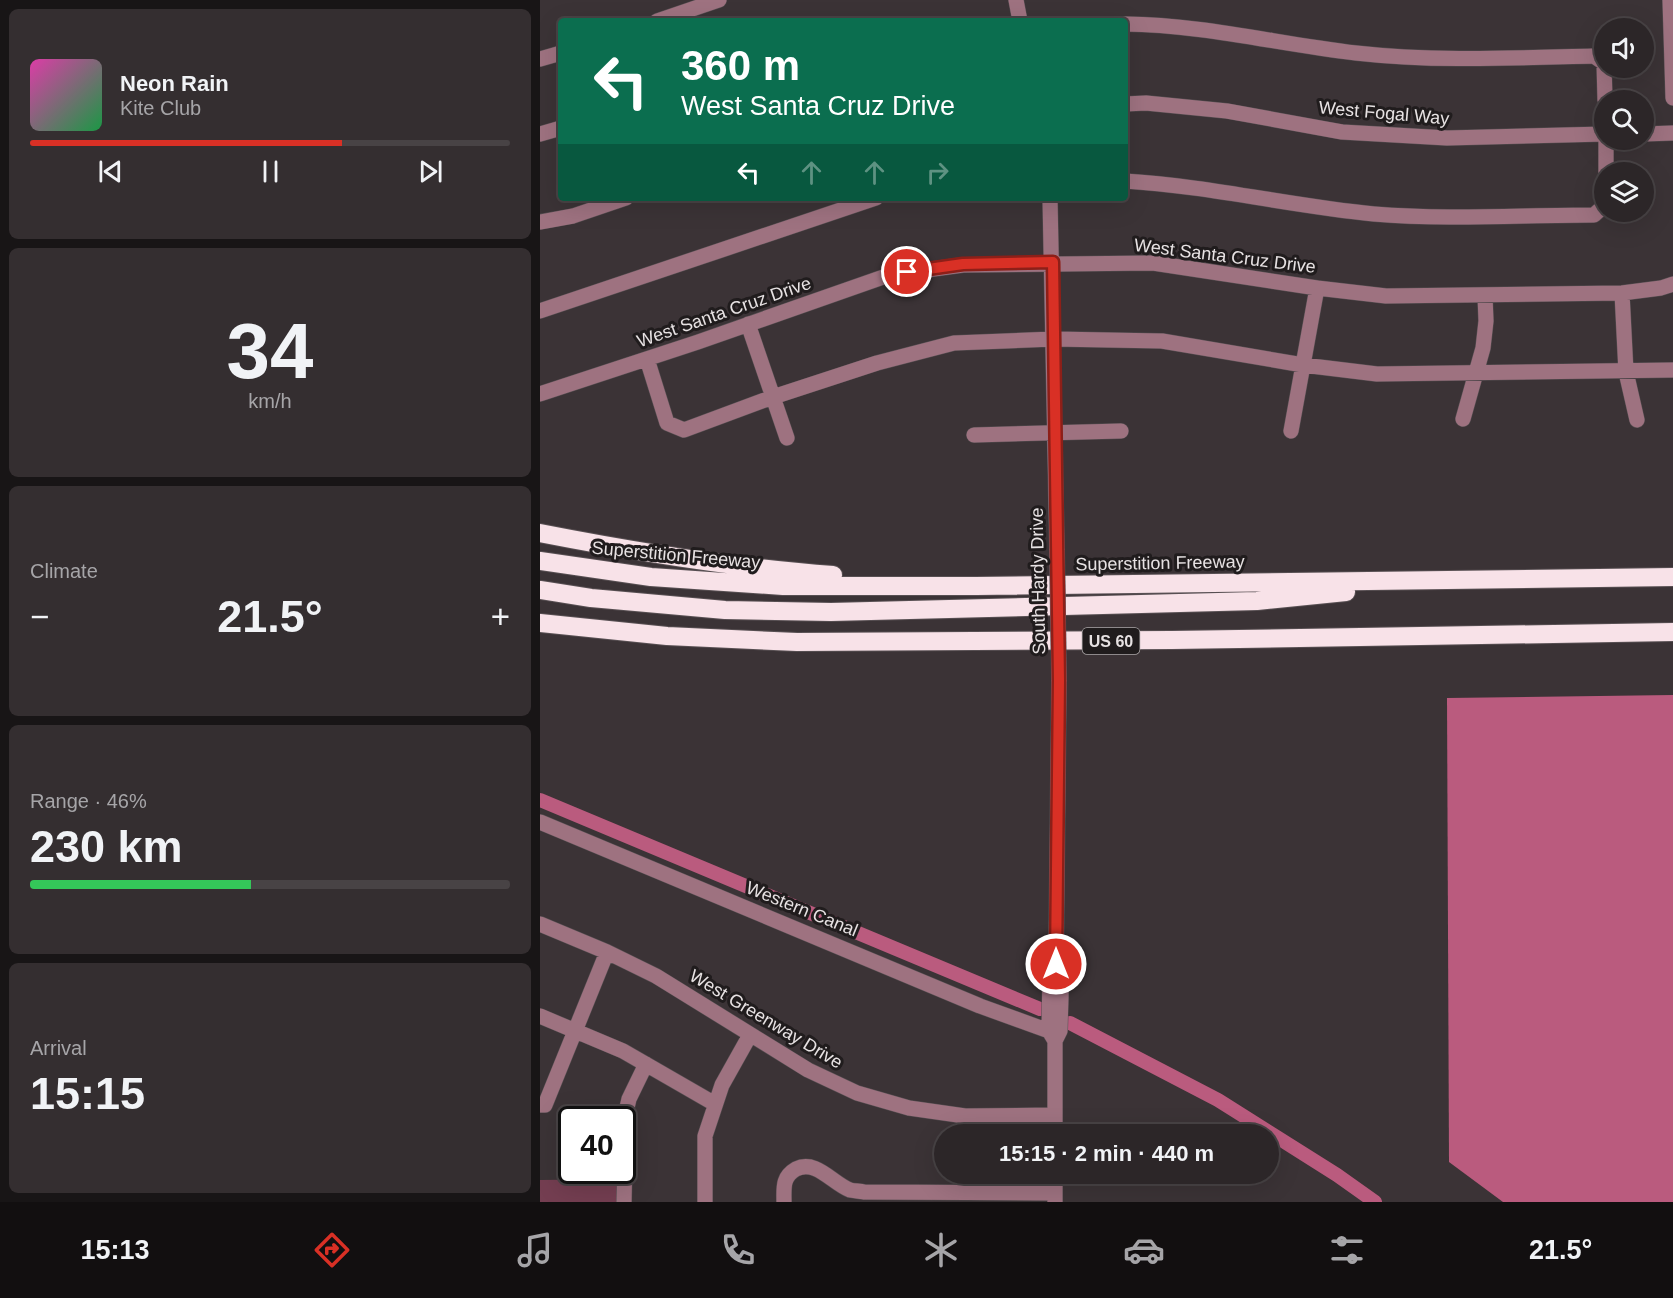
<!DOCTYPE html>
<html lang="en">
<head>
<meta charset="utf-8">
<style>
	body { margin:0; font-family:Helvetica,sans-serif; background:#342e30; color:#f1f3f6; height:100vh; display:flex; flex-direction:column; font-size:22px; white-space:nowrap }
	* { box-sizing:border-box; margin:0 }
	p { font-size:20px; color:#a6a5a8 }
	.icon { flex:none; width:33px; height:33px; fill:none; stroke:currentColor; stroke-width:2; stroke-linecap:round; stroke-linejoin:round }
	.map { position:relative; flex:1; overflow:hidden }
	.details { display:flex; flex-direction:column; gap:9px; padding:9px; background:#181516; width:540px }
	.details>* { flex:none }
	.top-card { position:absolute; left:18px; top:18px; width:570px; height:183px; border-radius:6px; box-shadow:0 6px 24px #0002,0 0 0 2px #484345; background:#0b6e4f; color:#fff; overflow:hidden }
	.buttons { position:absolute; left:1054px; top:18px; display:grid; gap:12px }
	.buttons a { display:grid; place-items:center; width:60px; height:60px; border-radius:50%; background:#2c2628; box-shadow:0 6px 24px #0002,0 0 0 2px #484345; font-size:30px }
	.speed { position:absolute; left:18px; top:1106px; display:flex; gap:12px; font-size:30px; font-weight:700; text-align:center }
	.speed>* { display:grid; place-content:center; width:78px; height:78px; border-radius:50%; background:#2c2628; box-shadow:0 6px 24px #0002,0 0 0 2px #484345; line-height:1 }
	.speed .limit { border:3px solid #111; border-radius:9px; background:#fff; color:#111 }
	.pin { position:absolute; display:grid; place-items:center; width:51px; height:51px; color:#fff; margin:-26px; border:3px solid #fff; border-radius:50%; box-shadow:0 2px 6px #0007 }
	.me { position:absolute; width:66px; margin:-33px; rotate:0deg; stroke-linejoin:round; filter:drop-shadow(0 0 4px #0008) }
	.turn { display:flex; align-items:center; gap:21px; height:126px; padding:0 24px; font-size:27px }
	.turn .icon { width:78px; height:78px; stroke-width:2.5 }
	.turn b { display:block; font-size:42px; line-height:51px }
	.lanes { display:flex; align-items:center; height:57px; padding:0 24px; background:#0003; justify-content:center; gap:30px; direction:ltr }
	.lanes .off { opacity:.35 }
	.big { font-size:45px; font-weight:800; line-height:1.1 }
	.details .tile { flex:1; display:flex; flex-direction:column; justify-content:center; gap:9px; min-width:0; padding:0 21px; border-radius:9px; background:#342e30 }
	.details .dial { align-items:center; gap:0 }
	.dial b { font-size:78px; line-height:1 }
	.song { display:flex; align-items:center; gap:18px }
	.cover { width:72px; height:72px; border-radius:9px; background:linear-gradient(135deg,hsl(320 70% 55%),hsl(140 70% 35%)) }
	.played { height:6px; border-radius:3px; background:linear-gradient(90deg,#d93025 65%,#484345 65%) }
	.keys { display:flex; justify-content:space-around; direction:ltr }
	.heat { display:flex; justify-content:space-between; align-items:center; font-size:33px; direction:ltr }
	.charge { height:9px; border-radius:4px; background:linear-gradient(90deg,#34c759 46%,#484345 0) }
	.trip { position:absolute; left:394px; top:1124px; width:345px; height:60px; border-radius:30px; background:#2c2628; box-shadow:0 6px 24px #0002,0 0 0 2px #484345; font-weight:800; line-height:60px; text-align:center }
	.menu { display:flex; height:96px; justify-content:space-around; align-items:center; background:#120f10; color:#a6a5a8 }
	.menu .icon { width:42px; height:42px }
	.menu .current { color:#d93025 }
	.menu b { font-size:27px; color:#f1f3f6 }
	main { display:flex; flex:1; min-height:0 }
	.map>svg:first-child { display:block }
	.green { fill:#743e51 }
	.water { fill:#ba5b7e }
	.lines { fill:none; stroke-linecap:round; stroke-linejoin:round }
	.canal { stroke:#ba5b7e; stroke-width:14 }
	.minor-casing { stroke:#574f52; stroke-width:16 }
	.highway-casing { stroke:#574f52; stroke-width:20 }
	.minor { stroke:#9e7280; stroke-width:15 }
	.highway { stroke:#f8e2e8; stroke-width:18 }
	.minor-bridge-casing { stroke:#574f52; stroke-width:16; stroke-linecap:butt }
	.minor-bridge { stroke:#9e7280; stroke-width:15 }
	.route-casing { stroke:#8d1f18; stroke-width:15 }
	.route { stroke:#d93025; stroke-width:10 }
	.labels { text-anchor:middle; stroke-width:6; stroke-linejoin:round; paint-order:stroke }
	.shield { fill:#201c1d; stroke:#aba7a8; stroke-width:1.5 }
	.shield-label { font-size:16px; font-weight:bold; fill:#e7e2e3 }
	.street-label { font-size:18px; fill:#e7e2e3; stroke:#201c1d }
</style>
</head>
<body>
<main>
<section class="details">
<div class="tile">
<div class="song"><i class="cover"></i><div><b>Neon Rain</b><p>Kite Club</p></div></div>
<div class="played"></div>
<div class="keys"><svg class="icon" aria-label="previous" viewBox="0 0 24 24"><path d="M18 5L8 12l10 7zM5 5v14"/></svg><svg class="icon" aria-label="pause" viewBox="0 0 24 24"><path d="M8 5v14M16 5v14"/></svg><svg class="icon" aria-label="next" viewBox="0 0 24 24"><path d="M6 5l10 7-10 7zM19 5v14"/></svg></div>
</div>
<div class="tile dial"><b>34</b><p>km/h</p></div>
<div class="tile"><p>Climate</p>
<div class="heat"><a>−</a><b class="big">21.5°</b><a>+</a></div>
</div>
<div class="tile"><p>Range · 46%</p><b class="big">230 km</b><div class="charge"></div></div>
<div class="tile"><p>Arrival</p><b class="big">15:15</b></div>
</section>
<div class="map">
<svg width="1133" height="1202" viewBox="0 0 1133 1202">
	<rect width="100%" height="100%" fill="#3b3336"/>
	<path class="green" d="M 82,1179 L 82,1202 L 0,1202 L 0,1180 Z"/>
	<path class="water" d="M 1133,695 L 1133,1202 L 963,1202 L 909,1162 L 907,698 Z"/>
	<g class="lines">
		<path class="canal" d="M 0,800 L 500,1009
			M 530,1023 L 678,1100 L 797,1175 L 835,1202"/>
		<g class="minor-casing">
			<path id="minor" d="M 476,0 L 480,21
				M 1130,0 L 1133,98
				M 117,21 L 179,0
				M 585,24 C 664,25 738,44 816,53 C 895,62 975,58 1054,56 L 1064,63 L 1065,100
				M 0,59 L 21,53
				M 585,104 L 606,103 L 687,111 L 802,132 L 907,138 L 1065,134
				M 0,134 L 21,128
				M 1104,134 L 1133,133
				M 1066,140 L 1066,172
				M 585,181 C 669,186 751,206 834,214 C 907,220 981,215 1054,215 L 1065,205
				M 510,198 L 517,550
				M 0,222 L 33,216 L 86,198
				M 1082,293 L 1086,372 L 1097,420
				M 0,311 L 336,198
				M 208,324 L 247,438
				M 107,359 L 127,423 L 144,430 L 233,397 L 337,363 L 414,343 L 514,339 L 622,341 L 763,365 L 837,374 L 1133,370
				M 0,394 L 158,342 L 349,275 L 423,265 L 613,263 L 777,288 L 846,296 L 1082,293 L 1121,288 L 1133,284
				M 923,419 L 943,348 L 946,321 L 945,296
				M 751,431 L 777,288
				M 434,435 L 581,431
				M 0,822 L 440,1006 L 509,1031
				M 0,924 L 67,952 L 116,976 L 268,1070 L 317,1093 L 369,1108 L 425,1116 L 515,1115
				M 0,1016 L 83,1051 L 175,1104
				M 515,1041 L 520,1031 L 521,997 L 521,973 L 516,964 L 519,680
				M 0,1105 L 5,1105 L 67,952
				M 515,1134 L 515,1041 L 509,1031 L 510,972 L 516,964
				M 84,1202 L 86,1112 L 89,1099 L 106,1064
				M 165,1202 L 165,1136 L 182,1085 L 210,1035
				M 244,1202 C 244,1188 242,1177 256,1169 C 276,1159 292,1183 310,1190 C 314,1191 320,1191 324,1192 L 515,1193
				M 515,1202 L 515,1173"/>
		</g>
		<g class="highway-casing">
			<path id="highway" d="M 0,533 C 97,552 195,568 293,575
				M 0,561 L 111,577 L 243,586 L 436,586 L 1133,577
				M 0,590 L 51,598 L 185,610 L 291,612 L 717,601 L 806,592
				M 0,623 L 127,636 L 257,642 L 632,640 L 1133,632"/>
		</g>
		<use href="#minor" class="minor"/>
		<use href="#highway" class="highway"/>
		<g class="minor-bridge-casing">
			<path id="minor-bridge" d="M 517,550 L 519,680"/>
		</g>
		<use href="#minor-bridge" class="minor-bridge"/>
	</g>
	<g class="lines">
		<g class="route-casing">
			<path id="route" d="M 367,272 L 423,264 L 513,262 L 519,680 L 516,964"/>
		</g>
		<use href="#route" class="route"/>
	</g>
	<g class="labels">
		<rect class="shield" x="542.5" y="628" width="57" height="26" rx="4.5"/>
		<g class="shield-label">
			<text x="571" y="647">US 60</text>
		</g>
		<g class="street-label">
			<text transform="translate(844 113) rotate(5)" y="6">West Fogal Way</text>
			<text transform="translate(685 256) rotate(7)" y="6">West Santa Cruz Drive</text>
			<text transform="translate(184 312) rotate(-19)" y="6">West Santa Cruz Drive</text>
			<text transform="translate(136 555) rotate(5)" y="6">Superstition Freeway</text>
			<text transform="translate(620 563) rotate(-1)" y="6">Superstition Freeway</text>
			<text transform="translate(498 581) rotate(-91)" y="6">South Hardy Drive</text>
			<text transform="translate(262 909) rotate(22)" y="6">Western Canal</text>
			<text transform="translate(226 1019) rotate(31)" y="6">West Greenway Drive</text>
		</g>
	</g>
</svg>
<div class="buttons">
<a><svg class="icon" aria-label="sound" viewBox="0 0 24 24"><path d="M4 9h4l5-4v14l-5-4H4zM17 9q2 3 0 6"/></svg></a>
<a><svg class="icon" aria-label="search" viewBox="0 0 24 24"><circle cx="10" cy="10" r="6"/><path d="M15 15l6 6"/></svg></a>
<a><svg class="icon" aria-label="layers" viewBox="0 0 24 24"><path d="M12 4l9 5-9 5-9-5zM3 14l9 5 9-5"/></svg></a>
</div>
<div class="speed"><div class="limit">40</div></div>
<div class="pin" style="left:367px;top:272px;background:#d93025"><svg class="icon" aria-label="arrive" viewBox="0 0 24 24"><path d="M6 21V4h12l-3 4 3 4H6"/></svg></div>
<svg class="me" style="left:516px;top:964px" viewBox="-20 -20 40 40"><circle r="17" fill="#d93025" stroke="#fff" stroke-width="3"/><path d="M0-11L8 9 0 5-8 9z" fill="#fff"/></svg>
<div class="trip">15:15 · 2 min · 440 m</div>
<div class="top-card">
<div class="turn"><svg class="icon" aria-label="left" viewBox="0 0 24 24"><path d="M17 20v-9H6M10 6l-5 5 5 5"/></svg><div><b>360 m</b>West Santa Cruz Drive</div></div>
<div class="lanes"><svg class="icon" aria-label="left" viewBox="0 0 24 24"><path d="M17 20v-9H6M10 6l-5 5 5 5"/></svg><svg class="icon off" aria-label="ahead" viewBox="0 0 24 24"><path d="M12 20V5M6 11l6-6 6 6"/></svg><svg class="icon off" aria-label="ahead" viewBox="0 0 24 24"><path d="M12 20V5M6 11l6-6 6 6"/></svg><svg class="icon off" aria-label="right" viewBox="0 0 24 24"><path d="M7 20v-9h11M14 6l5 5-5 5"/></svg></div>
</div>
</div>
</main>
<nav class="menu">
<b>15:13</b>
<svg class="icon current" aria-label="directions" viewBox="0 0 24 24"><path d="M12 3l9 9-9 9-9-9zM9 14v-3h6M13 9l2 2-2 2"/></svg>
<svg class="icon" aria-label="music" viewBox="0 0 24 24"><path d="M9 18V5l10-2v13"/><circle cx="6" cy="18" r="3"/><circle cx="16" cy="16" r="3"/></svg>
<svg class="icon" aria-label="phone" viewBox="0 0 24 24"><path d="M5 4h4l2 5-3 2q2 4 5 5l2-3 5 2v4C11 20 4 13 5 4z"/></svg>
<svg class="icon" aria-label="climate" viewBox="0 0 24 24"><path d="M12 3v18M4 7l16 10M4 17L20 7"/></svg>
<svg class="icon" aria-label="car" viewBox="0 0 24 24"><path d="M5 17H2v-5l4-1 3-4h7l3 4 3 1v5h-3M9 17h6M6 11h13"/><circle cx="7" cy="17" r="2"/><circle cx="17" cy="17" r="2"/></svg>
<svg class="icon" aria-label="filters" viewBox="0 0 24 24"><path d="M4 7h16M4 17h16"/><circle cx="9" cy="7" r="2"/><circle cx="15" cy="17" r="2"/></svg>
<b>21.5°</b>
</nav>
</body>
</html>
